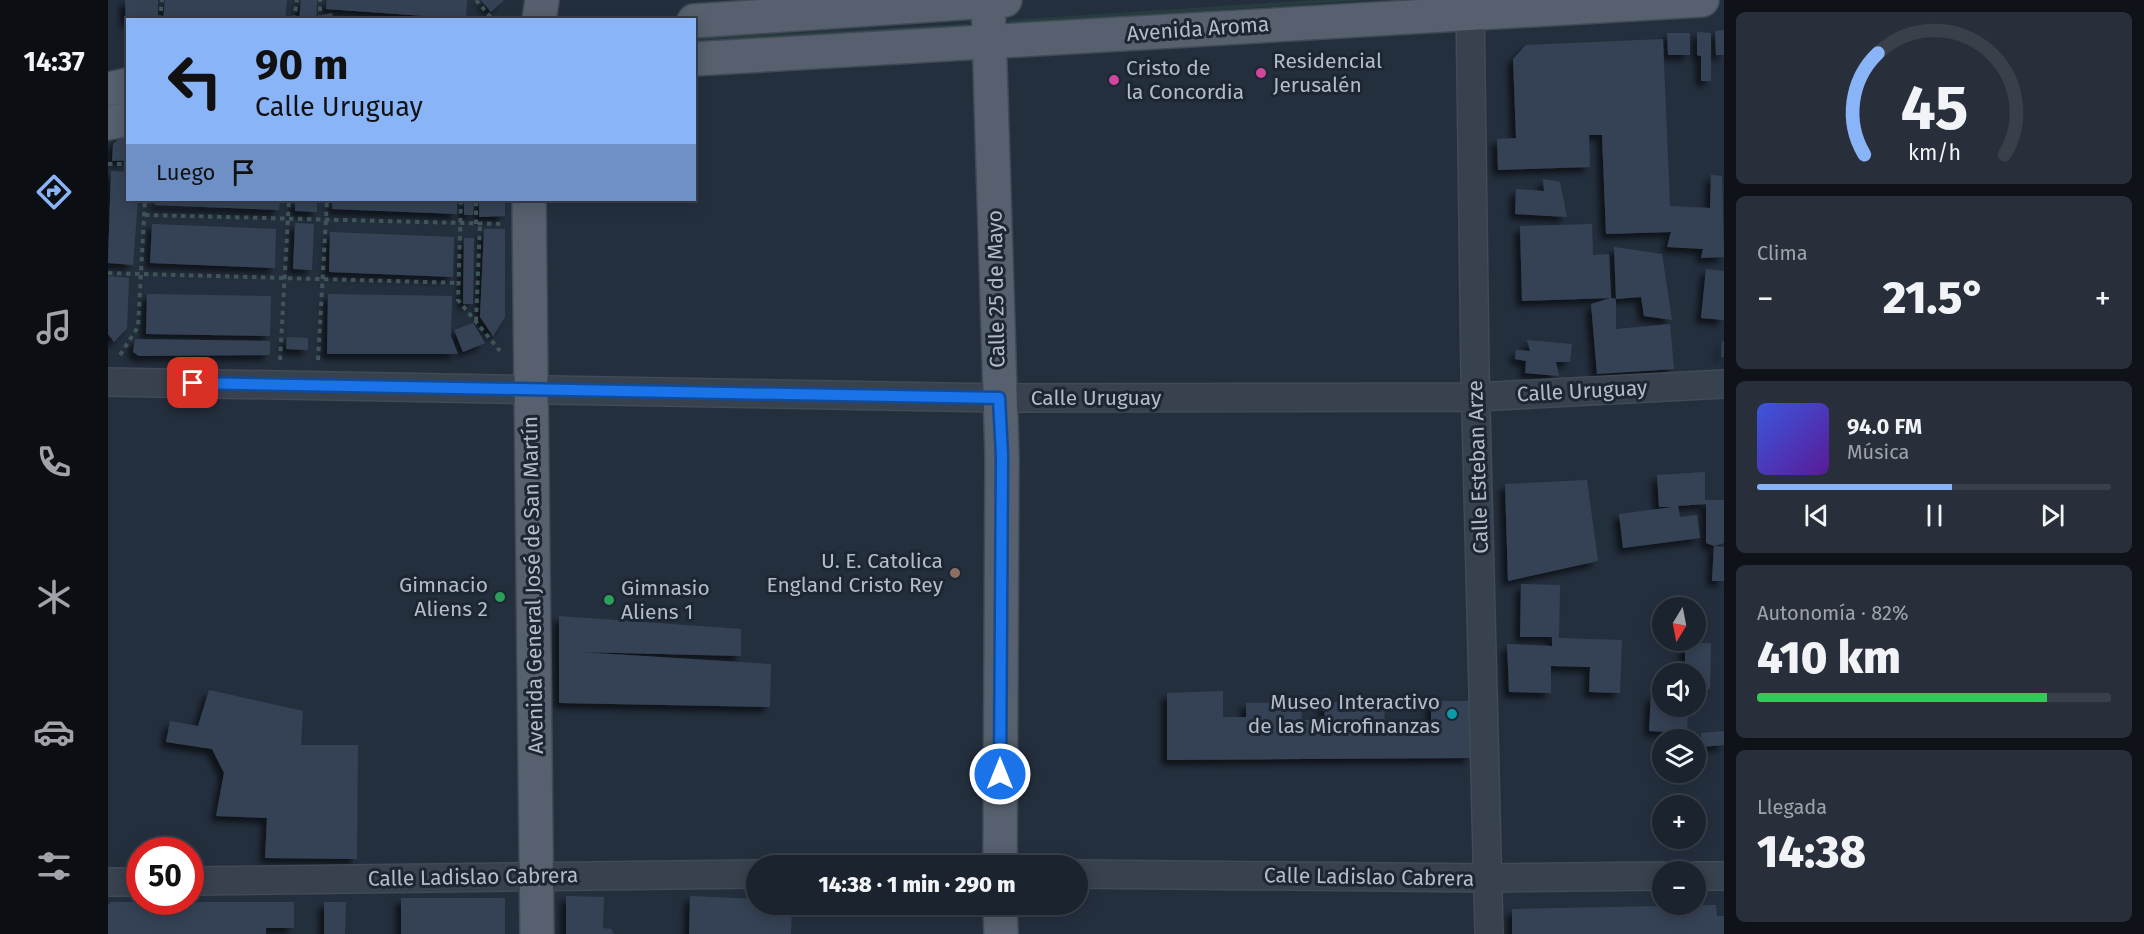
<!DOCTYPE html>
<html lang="es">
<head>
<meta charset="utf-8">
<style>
	body { margin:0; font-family:"Fira Sans",sans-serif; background:#282f3a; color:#f1f3f6; height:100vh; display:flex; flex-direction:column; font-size:22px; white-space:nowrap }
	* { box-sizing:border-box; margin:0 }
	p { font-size:20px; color:#a0a4aa }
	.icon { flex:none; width:33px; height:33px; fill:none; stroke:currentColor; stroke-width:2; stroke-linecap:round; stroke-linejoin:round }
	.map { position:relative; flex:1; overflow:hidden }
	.side { display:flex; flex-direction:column; gap:12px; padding:12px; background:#0f1319; width:420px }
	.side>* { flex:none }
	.guide { position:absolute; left:18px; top:18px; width:570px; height:183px; border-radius:0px; box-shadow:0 3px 15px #0003,0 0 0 2px #39404a; background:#8ab4f8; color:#111; overflow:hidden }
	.needle { width:39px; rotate:190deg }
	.fabs { position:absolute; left:1544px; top:597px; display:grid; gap:12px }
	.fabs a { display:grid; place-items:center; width:54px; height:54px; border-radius:50%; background:#1b232e; box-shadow:0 3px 15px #0003,0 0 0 2px #39404a; font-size:30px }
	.speed { position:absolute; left:18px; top:837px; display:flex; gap:12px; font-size:30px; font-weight:700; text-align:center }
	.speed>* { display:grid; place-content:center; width:78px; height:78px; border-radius:50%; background:#1b232e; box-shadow:0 3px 15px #0003,0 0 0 2px #39404a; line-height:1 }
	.speed .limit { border:9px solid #d22; background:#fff; color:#111 }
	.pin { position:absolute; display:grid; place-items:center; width:51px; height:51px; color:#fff; margin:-26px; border-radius:12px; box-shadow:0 3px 9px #0006 }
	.me { position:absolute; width:66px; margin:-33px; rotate:0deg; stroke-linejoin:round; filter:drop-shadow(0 0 4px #0008) }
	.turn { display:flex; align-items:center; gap:21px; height:126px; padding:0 30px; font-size:27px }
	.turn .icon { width:78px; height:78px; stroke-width:2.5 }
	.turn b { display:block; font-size:42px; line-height:51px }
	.then { display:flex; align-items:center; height:57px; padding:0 30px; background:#0003; gap:12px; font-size:22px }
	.big { font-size:45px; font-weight:800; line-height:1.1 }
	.side .card { flex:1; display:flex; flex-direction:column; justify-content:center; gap:9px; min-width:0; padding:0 21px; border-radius:9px; background:#282f3a }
	.side .dial { align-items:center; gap:0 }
	.dial svg { height:156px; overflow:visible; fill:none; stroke:#39404a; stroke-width:7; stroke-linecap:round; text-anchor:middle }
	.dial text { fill:#f1f3f6; stroke:none }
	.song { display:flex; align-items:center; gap:18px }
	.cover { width:72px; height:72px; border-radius:9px; background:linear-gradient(135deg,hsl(230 70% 55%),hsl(270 70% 35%)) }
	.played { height:6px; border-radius:3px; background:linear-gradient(90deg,#8ab4f8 55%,#39404a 55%) }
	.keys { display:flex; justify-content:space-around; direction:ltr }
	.heat { display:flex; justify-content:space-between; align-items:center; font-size:33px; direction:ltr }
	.charge { height:9px; border-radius:4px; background:linear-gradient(90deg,#34c759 82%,#39404a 0) }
	.trip { position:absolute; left:638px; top:855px; width:342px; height:60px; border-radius:30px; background:#1b232e; box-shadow:0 3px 15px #0003,0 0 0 2px #39404a; font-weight:800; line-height:60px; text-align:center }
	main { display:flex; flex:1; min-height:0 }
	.tab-bar { display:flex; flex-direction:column; width:108px; justify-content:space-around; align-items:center; background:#0b0e12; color:#a0a4aa }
	.tab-bar .icon { width:42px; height:42px }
	.tab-bar .on { color:#8ab4f8 }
	.tab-bar b { font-size:27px; color:#f1f3f6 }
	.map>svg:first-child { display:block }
	.green { fill:#263c3f }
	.building { fill:#364354; filter:url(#shadow) }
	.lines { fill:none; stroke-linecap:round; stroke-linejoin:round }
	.minor-casing { stroke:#414a57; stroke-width:30 }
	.major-casing { stroke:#414a57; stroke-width:36 }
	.path { stroke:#3f5557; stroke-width:4; stroke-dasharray:4.5 4.5; stroke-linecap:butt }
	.minor { stroke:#38414e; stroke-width:27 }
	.major { stroke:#56606e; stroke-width:33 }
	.route-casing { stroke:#114b97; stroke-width:15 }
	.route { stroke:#1a73e8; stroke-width:10 }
	.hotel-dot { fill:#d1479c; stroke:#1d2633; stroke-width:2 }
	.education-dot { fill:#8d6e63; stroke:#1d2633; stroke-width:2 }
	.leisure-dot { fill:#2e9e5b; stroke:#1d2633; stroke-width:2 }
	.culture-dot { fill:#0f9aa8; stroke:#1d2633; stroke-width:2 }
	.labels { text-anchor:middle; stroke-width:6; stroke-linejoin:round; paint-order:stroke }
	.street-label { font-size:21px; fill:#b4bcc9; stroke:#1d2633 }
	.poi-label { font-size:21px; fill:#b4bcc9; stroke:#1d2633; text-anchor:start }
</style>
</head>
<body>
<main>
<nav class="tab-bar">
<b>14:37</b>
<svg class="icon on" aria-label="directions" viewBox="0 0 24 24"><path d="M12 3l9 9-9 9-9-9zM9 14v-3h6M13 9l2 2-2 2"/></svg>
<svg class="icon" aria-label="music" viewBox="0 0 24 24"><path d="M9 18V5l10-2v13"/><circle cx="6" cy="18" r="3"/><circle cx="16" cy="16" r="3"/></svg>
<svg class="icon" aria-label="phone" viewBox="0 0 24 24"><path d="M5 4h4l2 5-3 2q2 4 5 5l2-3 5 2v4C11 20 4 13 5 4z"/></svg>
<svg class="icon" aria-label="climate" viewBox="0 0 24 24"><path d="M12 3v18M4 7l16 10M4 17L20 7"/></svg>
<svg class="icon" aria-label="car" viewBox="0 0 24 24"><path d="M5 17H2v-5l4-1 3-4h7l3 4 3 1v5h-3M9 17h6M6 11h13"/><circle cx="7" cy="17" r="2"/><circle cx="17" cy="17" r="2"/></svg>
<svg class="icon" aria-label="filters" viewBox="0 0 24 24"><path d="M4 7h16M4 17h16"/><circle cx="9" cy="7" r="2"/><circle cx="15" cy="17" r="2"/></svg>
</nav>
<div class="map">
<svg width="1616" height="934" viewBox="0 0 1616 934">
	<defs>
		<filter id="shadow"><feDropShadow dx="-5.5" dy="5.5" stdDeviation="3" flood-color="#0009"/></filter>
	</defs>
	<rect width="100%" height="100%" fill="#242f3e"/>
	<path class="green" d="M 1207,0 L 1263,0 L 901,24 L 901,20 Z
		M 860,24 L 860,27 L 587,42 L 587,38 Z"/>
	<path class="building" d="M 17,0 L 50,0 L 50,20 L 20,20 L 18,28 Z
		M 57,0 L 179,0 L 177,20 L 55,20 Z
		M 193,0 L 209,0 L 208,20 L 191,20 Z
		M 219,0 L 359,0 L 358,19 L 218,9 Z
		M 373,0 L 396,0 L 383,12 Z
		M 224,13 L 225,20 L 215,20 L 214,15 Z
		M 1616,30 L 1616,55 L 1608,55 L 1607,31 Z
		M 1589,32 L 1603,33 L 1603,81 L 1593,81 L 1593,56 L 1589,55 Z
		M 1559,33 L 1582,33 L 1582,55 L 1560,55 Z
		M 1555,39 L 1562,206 L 1602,208 L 1603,175 L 1614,176 L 1616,257 L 1593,258 L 1595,249 L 1559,247 L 1563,232 L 1498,234 L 1494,135 L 1481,135 L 1482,167 L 1390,170 L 1389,139 L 1408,138 L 1405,59 L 1418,45 Z
		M 20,131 L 20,160 L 4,161 L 5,144 Z
		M 3,171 L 20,172 L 20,200 L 30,200 L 25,265 L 0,263 Z
		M 1435,179 L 1452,182 L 1459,217 L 1407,214 L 1408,189 L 1436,191 Z
		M 47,200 L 172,200 L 171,210 L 47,205 Z
		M 187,200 L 209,200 L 209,212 L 187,211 Z
		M 225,200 L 349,200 L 349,214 L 224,209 Z
		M 356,200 L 366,200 L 365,215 L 356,215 Z
		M 371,200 L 397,200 L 397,216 L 371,217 Z
		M 187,223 L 206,224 L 204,270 L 185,269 Z
		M 44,224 L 168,229 L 167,268 L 42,263 Z
		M 1484,224 L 1485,255 L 1501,254 L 1503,298 L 1414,301 L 1412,226 Z
		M 376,229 L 397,229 L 397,317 L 385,336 L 372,317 Z
		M 222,232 L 346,237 L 345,277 L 221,272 Z
		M 356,238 L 366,238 L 365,304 L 355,304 Z
		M 1506,247 L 1554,254 L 1564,320 L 1536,316 L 1533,297 L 1508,299 Z
		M 1598,269 L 1616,271 L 1616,320 L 1593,318 Z
		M 0,276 L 21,278 L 19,328 L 6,342 L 0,334 Z
		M 39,294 L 163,296 L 162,336 L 38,334 Z
		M 220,294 L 344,296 L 343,336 L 350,354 L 219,354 Z
		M 1503,298 L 1508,299 L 1508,329 L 1562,324 L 1566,369 L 1489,374 L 1483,304 Z
		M 365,323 L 377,343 L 355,352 L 346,330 Z
		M 179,337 L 200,338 L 200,350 L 178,349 Z
		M 27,339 L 162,341 L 162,355 L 31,356 L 25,352 Z
		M 1419,340 L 1464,344 L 1462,362 L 1448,362 L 1451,376 L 1417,373 L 1418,361 L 1407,359 L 1408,350 L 1422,351 Z
		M 1614,341 L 1616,341 L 1616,357 L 1613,357 Z
		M 1597,472 L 1597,500 L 1616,500 L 1616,543 L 1606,546 L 1598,543 L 1598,504 L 1570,506 L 1572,517 L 1589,515 L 1592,538 L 1515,548 L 1511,514 L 1565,507 L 1551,507 L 1549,475 Z
		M 1479,480 L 1490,561 L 1400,581 L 1397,484 Z
		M 1606,546 L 1616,547 L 1616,581 L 1604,581 Z
		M 1413,584 L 1452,585 L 1451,638 L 1514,640 L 1512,693 L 1481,692 L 1482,667 L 1443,666 L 1443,693 L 1401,692 L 1399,644 L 1444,646 L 1444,637 L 1412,637 Z
		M 451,616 L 633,629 L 633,656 L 471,652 L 663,664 L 662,707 L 451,703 Z
		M 1577,643 L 1603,643 L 1602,689 L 1587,688 L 1587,674 L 1577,674 Z
		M 101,690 L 195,711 L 193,745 L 250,745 L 249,859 L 157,858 L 159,818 L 108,816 L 116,773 L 104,749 L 58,742 L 62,721 L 90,726 Z
		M 1115,691 L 1115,717 L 1138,717 L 1138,703 L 1193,702 L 1194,720 L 1217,720 L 1216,702 L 1277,702 L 1276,727 L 1323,727 L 1323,701 L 1362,701 L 1363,758 L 1059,760 L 1059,693 Z
		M 1543,695 L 1554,695 L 1554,706 L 1580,706 L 1579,733 L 1541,731 Z
		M 1616,731 L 1616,745 L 1594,747 L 1593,733 Z
		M 458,896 L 496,897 L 495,928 L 503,929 L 506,934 L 458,934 Z
		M 582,896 L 648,899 L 648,904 L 684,904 L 683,934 L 581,934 Z
		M 293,898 L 397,898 L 397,934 L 293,934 Z
		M 3,902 L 186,902 L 186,928 L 158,928 L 158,934 L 0,934 L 0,905 Z
		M 216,902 L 238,902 L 237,934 L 216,934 Z
		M 1608,905 L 1609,916 L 1616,916 L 1616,934 L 1404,934 L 1404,909 Z"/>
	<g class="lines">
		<g class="minor-casing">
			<path id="minor" d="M 1362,0 L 1367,372 L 1381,934
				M 0,382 L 891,398 L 1368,397 L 1616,384
				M 969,874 L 1381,878 L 1554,876
				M 1587,876 L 1616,876
				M 82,881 L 648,874
				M 0,882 L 32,882"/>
		</g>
		<g class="major-casing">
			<path id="major" d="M 880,0 L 894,456 L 892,866
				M 431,20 L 434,0
				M 586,21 L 897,0
				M 586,59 L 1594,0
				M 0,89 L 20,85
				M 0,123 L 20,119
				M 421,200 L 429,934
				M 892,904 L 893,934"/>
		</g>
		<path class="path" d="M 368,0 L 385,20
			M 52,20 L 54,0
			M 186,20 L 189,0
			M 212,20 L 212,0
			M 0,164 L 20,164
			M 353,200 L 350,300 L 392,351
			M 37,215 L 393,224
			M 368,224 L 368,200
			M 0,273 L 351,283
			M 368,321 L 372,224
			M 12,355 L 30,327 L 37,200
			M 172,360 L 181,200
			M 210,360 L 219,200"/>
		<use href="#minor" class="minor"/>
		<use href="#major" class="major"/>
	</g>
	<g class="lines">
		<g class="route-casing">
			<path id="route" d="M 85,383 L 891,398 L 894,456 L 892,774"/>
		</g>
		<use href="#route" class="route"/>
	</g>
	<g class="hotel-dot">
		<circle cx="1153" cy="73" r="6"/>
		<circle cx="1006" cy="80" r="6"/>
	</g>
	<circle class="education-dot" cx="847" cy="573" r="6"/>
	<g class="leisure-dot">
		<circle cx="392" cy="597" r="6"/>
		<circle cx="501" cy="600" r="6"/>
	</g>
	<circle class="culture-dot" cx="1344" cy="714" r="6"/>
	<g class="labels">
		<g class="street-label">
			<text transform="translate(1090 29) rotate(-4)" y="7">Avenida Aroma</text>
			<text transform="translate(888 289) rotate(-91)" y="7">Calle 25 de Mayo</text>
			<text transform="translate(1474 391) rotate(-3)" y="7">Calle Uruguay</text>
			<text x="988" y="405">Calle Uruguay</text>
			<text transform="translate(1370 467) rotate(-92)" y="7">Calle Esteban Arze</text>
			<text transform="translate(425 585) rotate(-91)" y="7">Avenida General José de San Martín</text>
			<text transform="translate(365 877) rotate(-1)" y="7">Calle Ladislao Cabrera</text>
			<text transform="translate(1261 877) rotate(1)" y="7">Calle Ladislao Cabrera</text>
		</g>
		<g class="poi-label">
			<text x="1165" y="68">Residencial<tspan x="1165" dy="24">Jerusalén</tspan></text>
			<text x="1018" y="75">Cristo de<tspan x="1018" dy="24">la Concordia</tspan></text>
			<text x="835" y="568" text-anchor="end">U. E. Catolica<tspan x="835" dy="24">England Cristo Rey</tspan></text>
			<text x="380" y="592" text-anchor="end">Gimnacio<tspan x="380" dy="24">Aliens 2</tspan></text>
			<text x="513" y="595">Gimnasio<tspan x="513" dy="24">Aliens 1</tspan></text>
			<text x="1332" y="709" text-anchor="end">Museo Interactivo<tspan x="1332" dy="24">de las Microfinanzas</tspan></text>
		</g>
	</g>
</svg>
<div class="fabs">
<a><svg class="needle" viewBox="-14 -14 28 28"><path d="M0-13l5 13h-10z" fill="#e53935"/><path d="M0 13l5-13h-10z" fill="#a0a4aa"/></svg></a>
<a><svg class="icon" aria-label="sound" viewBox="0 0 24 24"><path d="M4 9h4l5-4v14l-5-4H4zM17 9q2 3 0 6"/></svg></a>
<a><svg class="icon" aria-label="layers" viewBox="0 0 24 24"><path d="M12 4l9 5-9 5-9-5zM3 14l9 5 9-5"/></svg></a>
<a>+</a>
<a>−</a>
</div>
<div class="speed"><div class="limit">50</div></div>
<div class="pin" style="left:85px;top:383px;background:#d93025"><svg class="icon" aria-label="arrive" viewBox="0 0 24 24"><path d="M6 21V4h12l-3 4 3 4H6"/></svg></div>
<svg class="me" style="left:892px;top:774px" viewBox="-20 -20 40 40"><circle r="17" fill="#1a73e8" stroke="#fff" stroke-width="3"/><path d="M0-11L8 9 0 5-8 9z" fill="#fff"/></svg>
<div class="trip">14:38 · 1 min · 290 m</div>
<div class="guide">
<div class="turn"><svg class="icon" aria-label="left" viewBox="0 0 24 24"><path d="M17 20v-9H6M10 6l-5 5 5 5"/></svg><div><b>90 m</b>Calle Uruguay</div></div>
<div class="then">Luego<svg class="icon" aria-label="arrive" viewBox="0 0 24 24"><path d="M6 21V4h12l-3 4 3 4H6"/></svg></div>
</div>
</div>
<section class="side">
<div class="card dial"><svg viewBox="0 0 100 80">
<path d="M14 69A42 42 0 1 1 86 69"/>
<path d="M14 69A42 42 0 0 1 21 17" stroke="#8ab4f8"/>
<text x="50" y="56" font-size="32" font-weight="700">45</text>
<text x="50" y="72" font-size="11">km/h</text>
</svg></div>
<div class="card"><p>Clima</p>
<div class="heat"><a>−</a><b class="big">21.5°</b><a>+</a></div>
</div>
<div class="card">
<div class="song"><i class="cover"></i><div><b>94.0 FM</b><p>Música</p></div></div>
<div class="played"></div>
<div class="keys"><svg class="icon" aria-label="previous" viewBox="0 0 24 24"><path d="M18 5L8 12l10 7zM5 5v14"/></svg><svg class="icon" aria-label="pause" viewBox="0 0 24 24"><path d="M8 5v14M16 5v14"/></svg><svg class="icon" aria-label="next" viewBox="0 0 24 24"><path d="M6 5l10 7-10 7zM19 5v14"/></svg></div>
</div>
<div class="card"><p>Autonomía · 82%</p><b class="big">410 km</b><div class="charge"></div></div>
<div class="card"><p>Llegada</p><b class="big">14:38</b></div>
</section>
</main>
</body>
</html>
